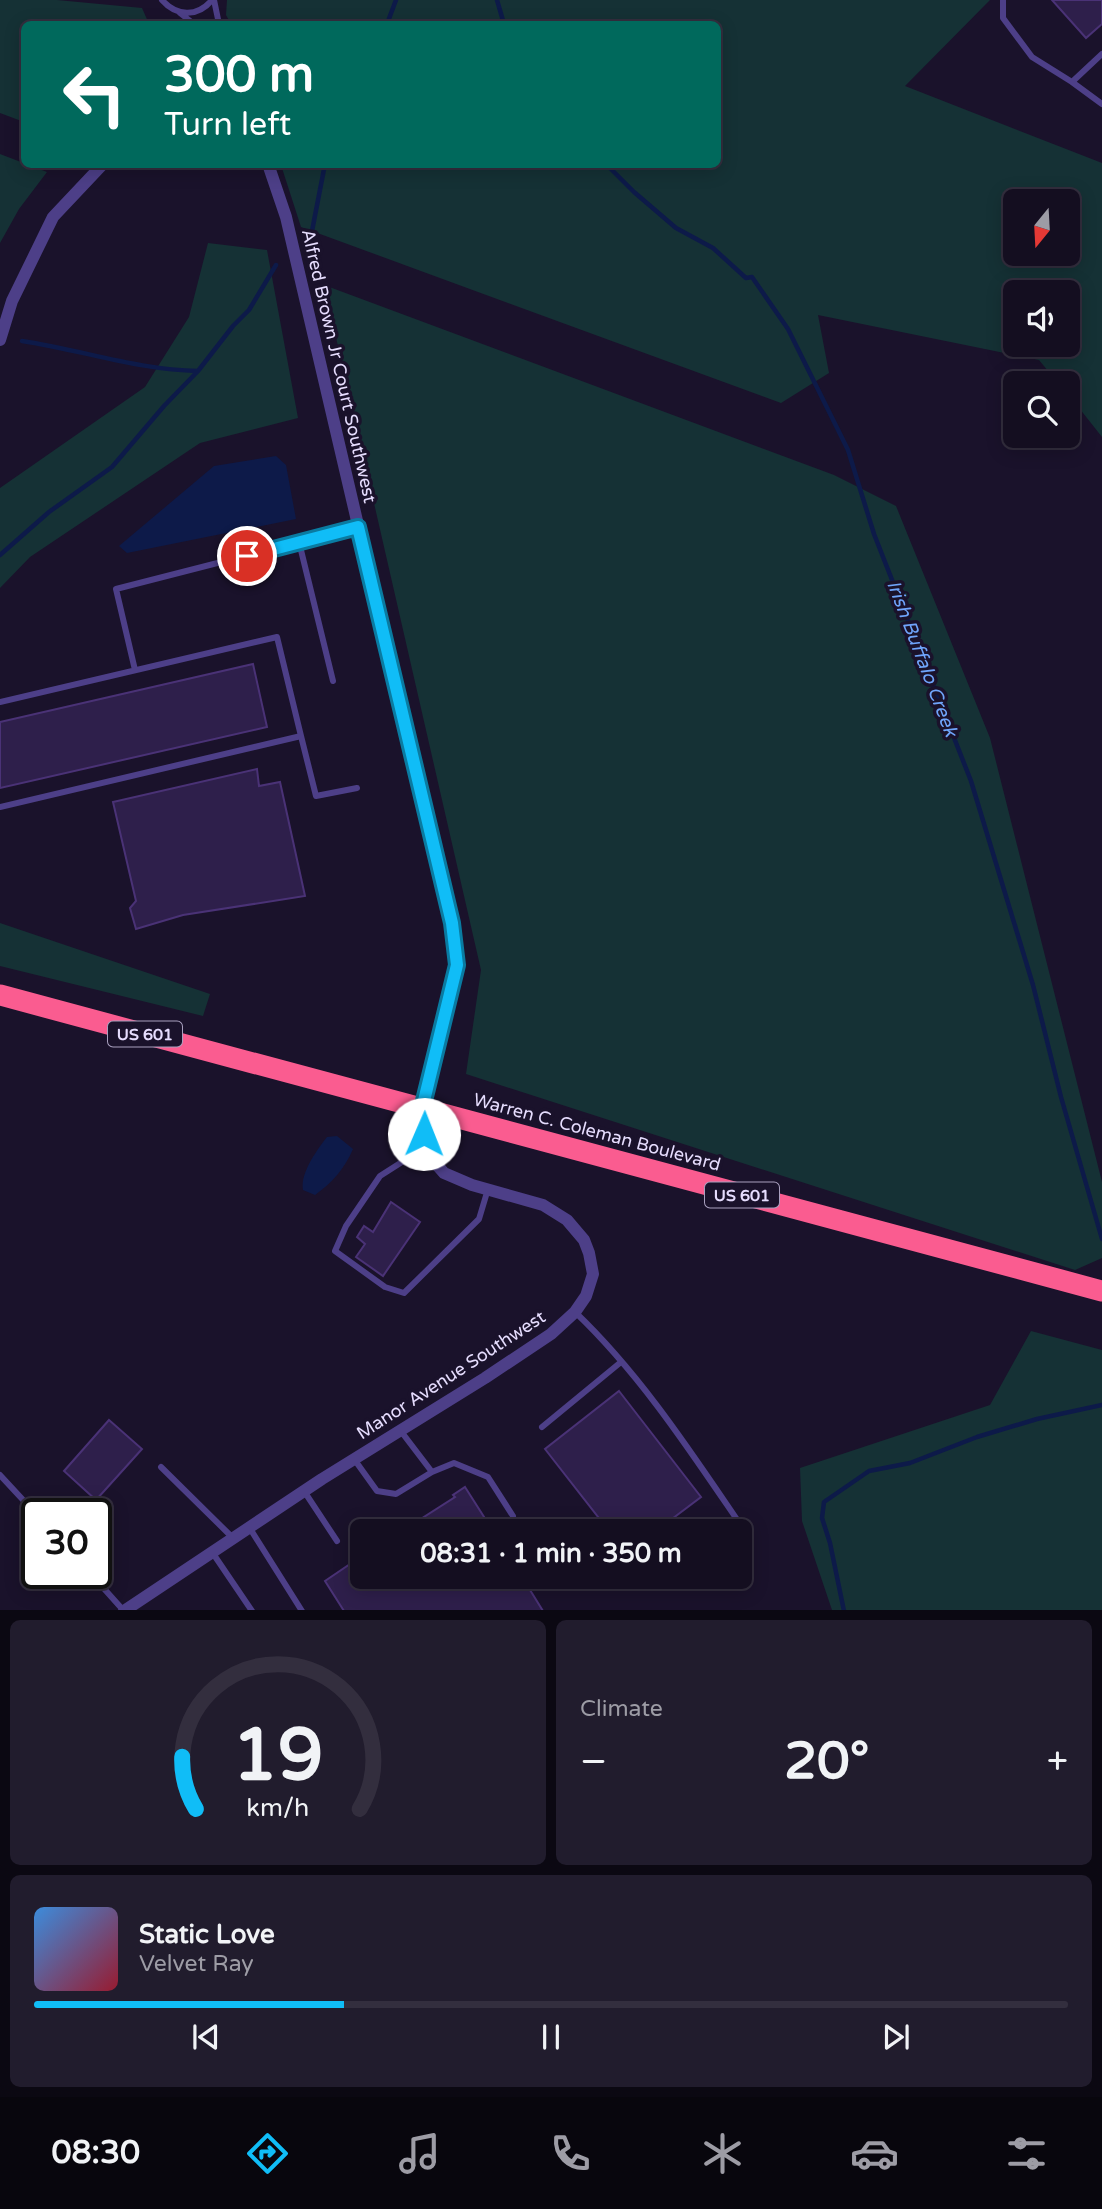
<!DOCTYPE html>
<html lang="en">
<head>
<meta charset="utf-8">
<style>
	body { margin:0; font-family:"Varela Round",sans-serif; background:#211c2d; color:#f1f3f6; height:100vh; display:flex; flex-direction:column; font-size:26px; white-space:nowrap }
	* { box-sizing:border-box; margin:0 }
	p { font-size:23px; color:#9d9ca5 }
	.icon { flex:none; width:38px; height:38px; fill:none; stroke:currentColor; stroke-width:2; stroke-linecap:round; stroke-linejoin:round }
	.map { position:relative; height:1610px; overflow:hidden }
	.panel { display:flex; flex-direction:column; gap:10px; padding:10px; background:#0b0812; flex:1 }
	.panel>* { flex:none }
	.banner { position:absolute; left:21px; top:21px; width:700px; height:147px; border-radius:10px; box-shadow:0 4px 18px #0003,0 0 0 2px #332e3e; background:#00695c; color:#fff; overflow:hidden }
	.needle { width:46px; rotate:198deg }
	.buttons { position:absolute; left:1003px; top:189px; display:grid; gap:14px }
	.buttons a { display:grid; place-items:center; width:77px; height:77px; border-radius:10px; background:#140e20; box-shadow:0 4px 18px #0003,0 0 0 2px #332e3e; font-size:35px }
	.speed { position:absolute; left:21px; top:1498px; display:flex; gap:14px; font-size:35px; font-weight:700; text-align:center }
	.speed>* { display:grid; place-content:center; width:91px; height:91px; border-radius:50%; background:#140e20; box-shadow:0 4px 18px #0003,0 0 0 2px #332e3e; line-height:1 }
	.speed .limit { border:4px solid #111; border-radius:10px; background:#fff; color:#111 }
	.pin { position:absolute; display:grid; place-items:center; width:60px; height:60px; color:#fff; margin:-30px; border:4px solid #fff; border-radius:50%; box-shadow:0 2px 7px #0007 }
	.me { position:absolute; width:77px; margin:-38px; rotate:1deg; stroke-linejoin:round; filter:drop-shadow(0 0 5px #0008) }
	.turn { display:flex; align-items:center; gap:24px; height:147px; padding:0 28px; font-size:32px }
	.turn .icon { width:91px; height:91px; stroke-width:2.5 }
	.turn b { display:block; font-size:49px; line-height:60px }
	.big { font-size:52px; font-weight:700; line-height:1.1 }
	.panel .card { flex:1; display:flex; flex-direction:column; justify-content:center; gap:10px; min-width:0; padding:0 24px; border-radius:10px; background:#211c2d }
	.panel .dial { align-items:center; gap:0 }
	.dial svg { height:182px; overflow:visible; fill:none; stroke:#332e3e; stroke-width:7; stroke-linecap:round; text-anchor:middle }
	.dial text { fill:#f1f3f6; stroke:none }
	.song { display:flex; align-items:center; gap:21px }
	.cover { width:84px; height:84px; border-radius:10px; background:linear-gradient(135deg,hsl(210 70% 55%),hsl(350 70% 35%)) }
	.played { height:7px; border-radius:4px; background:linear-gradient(90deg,#10bdf7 30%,#332e3e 30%) }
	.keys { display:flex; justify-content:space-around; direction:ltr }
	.heat { display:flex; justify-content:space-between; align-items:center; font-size:38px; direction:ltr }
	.panel .tiles { flex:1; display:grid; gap:10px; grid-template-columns:1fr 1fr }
	.card:last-child { grid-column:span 2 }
	.trip { position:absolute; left:350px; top:1519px; width:402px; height:70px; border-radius:10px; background:#140e20; box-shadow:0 4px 18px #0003,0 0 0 2px #332e3e; font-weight:700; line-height:70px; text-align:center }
	.dock { display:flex; height:112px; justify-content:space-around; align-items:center; background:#08060d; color:#9d9ca5 }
	.dock .icon { width:49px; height:49px }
	.dock .current { color:#10bdf7 }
	.dock b { font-size:32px; color:#f1f3f6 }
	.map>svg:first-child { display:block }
	.green { fill:#153135; fill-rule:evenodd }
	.water { fill:#0d1a49 }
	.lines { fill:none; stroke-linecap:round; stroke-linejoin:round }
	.stream { stroke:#0d1a49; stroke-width:4.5 }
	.building { fill:#2e1f4b; stroke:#4a3276; stroke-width:2 }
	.lane { stroke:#4d3f88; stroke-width:6 }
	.street { stroke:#4d3f88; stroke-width:12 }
	.highway { stroke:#fa5c90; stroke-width:21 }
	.route-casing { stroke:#0a7ba1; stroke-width:18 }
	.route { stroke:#10bdf7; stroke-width:12 }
	.labels { text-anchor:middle; stroke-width:7; stroke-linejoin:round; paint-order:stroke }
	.shield { fill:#1a122b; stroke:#a9a0bf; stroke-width:2 }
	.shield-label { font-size:16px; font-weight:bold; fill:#e6ddfe }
	.street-label { font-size:18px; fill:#e6ddfe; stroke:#1a122b }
	.water-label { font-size:19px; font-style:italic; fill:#6fa4fa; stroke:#1a122b }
</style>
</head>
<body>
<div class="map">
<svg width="1102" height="1611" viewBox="0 0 1102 1611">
	<rect width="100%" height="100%" fill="#1a122b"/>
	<path class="green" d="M 0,0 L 57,0 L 142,8 L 149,24 L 24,24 L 24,122 L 0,113 Z
		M 227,0 L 990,0 L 905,86 L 1102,163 L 1102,437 L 1068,394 L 1068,383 L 1058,383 L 1039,360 L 818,315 L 829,373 L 781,403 L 301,227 L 281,165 L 718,164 L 718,24 L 231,24 L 226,15 ZM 1068,201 L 1068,254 L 1015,254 L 1015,201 ZM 1068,292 L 1068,345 L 1015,345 L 1015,292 Z
		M 0,154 L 47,172 L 19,209 L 0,243 Z
		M 208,243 L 267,250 L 298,418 L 200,443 L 30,557 L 0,588 L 0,488 L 145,387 L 189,317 Z
		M 324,285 L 834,475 L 896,506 L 990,738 L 1102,1182 L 1102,1258 L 1075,1270 L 466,1074 L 481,970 Z
		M 0,923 L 210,994 L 203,1016 L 0,966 Z
		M 1031,1331 L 1102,1350 L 1102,1610 L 832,1610 L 802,1521 L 800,1468 L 990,1405 Z"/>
	<path class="water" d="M 276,456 L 286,465 L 296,519 L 127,553 L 119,546 L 214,466 Z
		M 337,1136 L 353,1149 C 345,1168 332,1183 315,1195 L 303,1190 C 300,1173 317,1150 327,1137 Z"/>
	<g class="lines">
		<path class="stream" d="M 497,0 L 504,24
			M 387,24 L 396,0
			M 606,164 L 634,192 L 676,228 L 713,248 L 746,278 L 752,277 L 788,329 L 848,450 L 874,534 L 971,781 L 1033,985 L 1061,1097 L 1102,1239
			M 312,231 L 325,164
			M 22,341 C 82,350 138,370 198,371
			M 0,555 L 49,512 L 112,467 L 164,406 L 198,371 L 233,326 L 249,310 L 276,265
			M 844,1611 L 830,1543 L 822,1518 L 824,1502 L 869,1471 L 910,1463 L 977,1437 L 1037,1419 L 1102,1405"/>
	</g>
	<path class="building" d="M 1052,0 L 1102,0 L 1102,24 L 1086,38 Z
		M 253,664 L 267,727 L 0,788 L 0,722 Z
		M 257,769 L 259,786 L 280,782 L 305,896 L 183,915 L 136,929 L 130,908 L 136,901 L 113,802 Z
		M 391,1202 L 420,1222 L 383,1276 L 356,1257 L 365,1244 L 357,1237 L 364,1226 L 373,1232 Z
		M 619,1391 L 701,1497 L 656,1531 L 609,1531 L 545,1449 Z
		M 109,1420 L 142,1449 L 96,1500 L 64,1471 Z
		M 465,1487 L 493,1531 L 402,1531 L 455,1497 L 453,1495 Z
		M 362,1556 L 362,1577 L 522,1577 L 543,1611 L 344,1611 L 325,1581 Z"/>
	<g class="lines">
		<path class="lane" d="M 162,0 C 176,16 197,18 212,0
			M 214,0 L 219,24
			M 1003,0 L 1003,18 L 1032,57 L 1072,82 L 1102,54
			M 180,13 L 194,24
			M 1072,82 L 1102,104
			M 299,542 L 333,681
			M 135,670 L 116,589 L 358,527
			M 0,702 L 277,637 L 301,736 L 0,807
			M 301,736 L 316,796 L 357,788
			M 427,1146 L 380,1176 L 346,1226 L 335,1251 L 385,1287 L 404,1293 L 479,1219 L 488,1189
			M 575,1312 C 639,1373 689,1449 738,1521 L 726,1531
			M 542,1427 L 621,1362
			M 354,1459 L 377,1491 L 396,1494 L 432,1472 L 400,1430
			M 161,1467 L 233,1538
			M 432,1472 L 454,1463 L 488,1477 L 513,1516
			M 0,1475 L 37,1515
			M 304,1491 L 337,1541
			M 249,1527 L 302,1611
			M 212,1552 L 252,1611
			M 90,1573 L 124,1611"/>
		<path class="street" d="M 0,340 L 12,301 L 53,217 L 103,164
			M 124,1611 L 322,1479 L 485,1378 L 551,1334 L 575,1312 L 586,1296 L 593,1274 L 589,1253 L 584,1240 L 567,1220 L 543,1205 L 472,1185 L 444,1173 L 437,1165 L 427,1146 L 422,1109 L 457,965 L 451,923 L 286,217 L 268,164"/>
		<path class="highway" d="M 0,995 L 1102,1291"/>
	</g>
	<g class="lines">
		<g class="route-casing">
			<path id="route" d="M 247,556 L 358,527 L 452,923 L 457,965 L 422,1109 L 424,1134"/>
		</g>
		<use href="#route" class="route"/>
	</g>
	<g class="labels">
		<g class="shield">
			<rect x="108" y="1021.5" width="74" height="25" rx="5"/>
			<rect x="705" y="1182.5" width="74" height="25" rx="5"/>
		</g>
		<g class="shield-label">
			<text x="145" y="1040">US 601</text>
			<text x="742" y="1201">US 601</text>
		</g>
		<g class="street-label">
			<text transform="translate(339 366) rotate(77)" y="6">Alfred Brown Jr Court Southwest</text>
			<text transform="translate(597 1132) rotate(15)" y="6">Warren C. Coleman Boulevard</text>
			<text transform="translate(451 1375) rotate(-33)" y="6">Manor Avenue Southwest</text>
		</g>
		<g class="water-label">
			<text transform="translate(923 658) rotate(69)" y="7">Irish Buffalo Creek</text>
		</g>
	</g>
</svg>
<div class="buttons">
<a><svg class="needle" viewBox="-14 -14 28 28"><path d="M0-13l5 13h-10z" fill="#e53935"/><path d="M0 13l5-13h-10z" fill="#9d9ca5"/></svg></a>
<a><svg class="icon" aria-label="sound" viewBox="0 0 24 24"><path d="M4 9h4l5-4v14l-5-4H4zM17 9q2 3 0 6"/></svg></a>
<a><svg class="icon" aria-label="search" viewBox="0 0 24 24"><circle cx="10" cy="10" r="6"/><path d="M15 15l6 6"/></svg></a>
</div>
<div class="speed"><div class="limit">30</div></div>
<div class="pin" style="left:247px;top:556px;background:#d93025"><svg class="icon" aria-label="arrive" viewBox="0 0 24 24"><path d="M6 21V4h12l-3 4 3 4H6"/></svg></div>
<svg class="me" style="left:424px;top:1134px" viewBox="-20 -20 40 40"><circle r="19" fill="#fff"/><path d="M0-13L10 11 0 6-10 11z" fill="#10bdf7"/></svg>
<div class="trip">08:31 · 1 min · 350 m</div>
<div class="banner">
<div class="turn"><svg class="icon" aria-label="left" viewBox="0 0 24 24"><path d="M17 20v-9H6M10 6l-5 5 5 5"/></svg><div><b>300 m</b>Turn left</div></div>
</div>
</div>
<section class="panel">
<div class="tiles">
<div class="card dial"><svg viewBox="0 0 100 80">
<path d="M14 69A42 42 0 1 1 86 69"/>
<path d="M14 69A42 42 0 0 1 8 46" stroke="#10bdf7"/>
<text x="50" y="56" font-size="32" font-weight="700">19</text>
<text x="50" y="72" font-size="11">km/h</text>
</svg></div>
<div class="card"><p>Climate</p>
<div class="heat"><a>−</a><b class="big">20°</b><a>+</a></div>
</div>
<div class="card">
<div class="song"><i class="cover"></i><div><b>Static Love</b><p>Velvet Ray</p></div></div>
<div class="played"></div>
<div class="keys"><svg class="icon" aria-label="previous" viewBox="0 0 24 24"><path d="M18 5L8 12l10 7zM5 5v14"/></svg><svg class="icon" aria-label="pause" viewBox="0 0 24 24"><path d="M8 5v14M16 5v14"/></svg><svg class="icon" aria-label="next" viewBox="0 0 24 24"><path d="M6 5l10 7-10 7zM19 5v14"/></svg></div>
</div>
</div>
</section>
<nav class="dock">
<b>08:30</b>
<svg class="icon current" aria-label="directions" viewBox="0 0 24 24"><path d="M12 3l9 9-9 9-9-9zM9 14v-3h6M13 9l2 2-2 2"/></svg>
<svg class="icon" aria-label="music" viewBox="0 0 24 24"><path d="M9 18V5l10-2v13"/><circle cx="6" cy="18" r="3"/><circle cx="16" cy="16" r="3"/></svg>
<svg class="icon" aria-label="phone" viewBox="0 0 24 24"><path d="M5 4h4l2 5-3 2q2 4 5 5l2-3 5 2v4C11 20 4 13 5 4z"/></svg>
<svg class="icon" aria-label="climate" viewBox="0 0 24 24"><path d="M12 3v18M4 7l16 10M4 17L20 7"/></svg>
<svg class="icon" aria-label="car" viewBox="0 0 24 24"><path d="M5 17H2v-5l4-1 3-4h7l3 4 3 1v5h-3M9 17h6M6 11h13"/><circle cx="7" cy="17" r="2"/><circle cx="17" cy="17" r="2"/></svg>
<svg class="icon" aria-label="filters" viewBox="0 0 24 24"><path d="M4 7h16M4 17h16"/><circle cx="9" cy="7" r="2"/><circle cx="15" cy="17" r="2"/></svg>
</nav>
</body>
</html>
